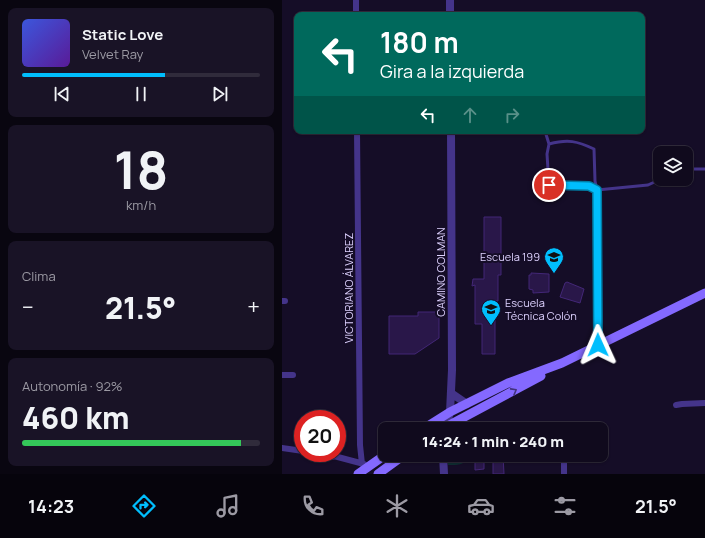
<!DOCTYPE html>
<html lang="es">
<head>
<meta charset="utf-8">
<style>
	body { margin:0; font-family:Manrope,sans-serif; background:#191326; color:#f1f3f6; height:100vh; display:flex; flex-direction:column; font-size:15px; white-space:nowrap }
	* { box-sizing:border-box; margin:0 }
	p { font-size:13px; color:#9c9aa4 }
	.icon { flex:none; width:22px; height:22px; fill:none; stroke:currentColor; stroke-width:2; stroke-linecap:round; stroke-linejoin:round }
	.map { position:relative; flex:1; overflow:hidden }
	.drawer { display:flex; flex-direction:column; gap:8px; padding:8px; background:#090610; width:282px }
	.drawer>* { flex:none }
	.hud { position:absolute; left:12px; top:12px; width:351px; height:122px; border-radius:8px; box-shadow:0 1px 3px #0004,0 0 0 1px #302b3b; background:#00695c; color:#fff; overflow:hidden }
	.fabs { position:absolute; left:371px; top:146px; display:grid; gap:8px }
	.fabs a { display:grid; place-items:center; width:40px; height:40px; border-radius:8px; background:#100a1d; box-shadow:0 1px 3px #0004,0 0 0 1px #302b3b; font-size:20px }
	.speed { position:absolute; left:12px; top:410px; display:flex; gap:8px; font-size:20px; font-weight:700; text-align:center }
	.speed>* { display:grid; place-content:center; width:52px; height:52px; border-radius:50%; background:#100a1d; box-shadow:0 1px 3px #0004,0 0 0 1px #302b3b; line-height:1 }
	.speed .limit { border:6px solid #d22; background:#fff; color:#111 }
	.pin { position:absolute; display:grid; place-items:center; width:34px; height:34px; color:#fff; margin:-17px; border:2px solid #fff; border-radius:50%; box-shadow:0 1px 4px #0007 }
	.me { position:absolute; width:44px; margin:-22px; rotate:359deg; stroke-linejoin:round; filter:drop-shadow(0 0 3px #0008) }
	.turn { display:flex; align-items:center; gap:14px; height:84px; padding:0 20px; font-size:18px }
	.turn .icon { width:52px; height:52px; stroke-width:2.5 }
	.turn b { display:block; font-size:28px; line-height:34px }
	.lanes { display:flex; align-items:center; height:38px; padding:0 20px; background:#0003; justify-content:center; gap:20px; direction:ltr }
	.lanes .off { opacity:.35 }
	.big { font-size:30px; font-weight:800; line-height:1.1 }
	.drawer .widget { flex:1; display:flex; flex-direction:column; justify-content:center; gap:6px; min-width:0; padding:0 14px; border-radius:8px; background:#191326 }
	.drawer .dial { align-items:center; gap:0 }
	.dial b { font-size:52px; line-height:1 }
	.song { display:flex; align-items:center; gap:12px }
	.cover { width:48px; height:48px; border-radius:6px; background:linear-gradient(135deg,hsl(230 70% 55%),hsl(270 70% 35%)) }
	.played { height:4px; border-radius:2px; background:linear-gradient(90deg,#00befd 60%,#302b3b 60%) }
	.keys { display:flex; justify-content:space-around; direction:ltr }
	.heat { display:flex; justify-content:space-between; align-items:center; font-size:22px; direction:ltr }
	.charge { height:6px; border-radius:3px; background:linear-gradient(90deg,#34c759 92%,#302b3b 0) }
	.trip { position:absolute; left:96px; top:422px; width:230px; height:40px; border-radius:8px; background:#100a1d; box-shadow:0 1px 3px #0004,0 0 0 1px #302b3b; font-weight:800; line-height:40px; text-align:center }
	.tabs { display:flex; height:64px; justify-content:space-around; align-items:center; background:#06040c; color:#9c9aa4 }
	.tabs .icon { width:28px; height:28px }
	.tabs .selected { color:#00befd }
	.tabs b { font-size:18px; color:#f1f3f6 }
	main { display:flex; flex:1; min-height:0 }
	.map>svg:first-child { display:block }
	.green { fill:#0f2d31 }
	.building { fill:#291749; stroke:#432777 }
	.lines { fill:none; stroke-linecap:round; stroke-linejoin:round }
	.service { stroke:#44348a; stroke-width:3 }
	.minor { stroke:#44348a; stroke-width:6 }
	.tertiary { stroke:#44348a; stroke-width:8 }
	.secondary { stroke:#8469ff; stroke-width:9 }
	.oneway { stroke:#41327d }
	.route-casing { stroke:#007ca4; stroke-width:10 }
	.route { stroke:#00befd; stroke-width:7 }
	.labels { text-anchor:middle; stroke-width:4; stroke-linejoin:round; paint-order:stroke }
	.poi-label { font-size:11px; fill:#ded2ff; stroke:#150d27; text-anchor:end }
	.street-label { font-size:11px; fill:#ded2ff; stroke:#150d27 }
</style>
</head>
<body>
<main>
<section class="drawer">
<div class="widget">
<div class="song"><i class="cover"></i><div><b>Static Love</b><p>Velvet Ray</p></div></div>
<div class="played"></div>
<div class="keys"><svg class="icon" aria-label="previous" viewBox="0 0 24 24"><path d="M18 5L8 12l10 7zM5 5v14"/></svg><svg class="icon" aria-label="pause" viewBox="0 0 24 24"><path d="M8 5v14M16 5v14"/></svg><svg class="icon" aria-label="next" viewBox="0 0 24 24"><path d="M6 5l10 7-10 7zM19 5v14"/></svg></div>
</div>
<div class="widget dial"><b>18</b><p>km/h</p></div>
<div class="widget"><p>Clima</p>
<div class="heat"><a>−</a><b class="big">21.5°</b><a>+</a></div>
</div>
<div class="widget"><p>Autonomía · 92%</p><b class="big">460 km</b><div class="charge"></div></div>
</section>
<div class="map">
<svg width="423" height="474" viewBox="0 0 423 474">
	<rect width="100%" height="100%" fill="#150d27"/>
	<path class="green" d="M 166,455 L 186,455 C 184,466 175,465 166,465 Z"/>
	<path class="building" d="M 202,217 L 219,217 L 219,275 L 216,275 L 216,301 L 213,301 L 213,354 L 200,354 L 200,324 L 193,324 L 193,285 L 190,286 L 191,279 L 202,279 Z
		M 249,273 L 267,274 L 267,292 L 251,293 L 251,290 L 247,289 L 247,275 L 249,275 Z
		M 285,282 L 302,289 L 298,303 L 278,297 L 283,283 Z
		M 136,312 L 157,312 L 157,338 L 133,354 L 107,354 L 107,316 L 136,316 Z
		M 193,455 L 202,455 L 202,469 L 193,470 Z
		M 211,455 L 221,455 L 222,474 L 211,474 Z"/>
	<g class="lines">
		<path class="service" d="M 263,131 L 267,144 C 286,139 295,141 312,149 L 313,181 L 315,190 L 316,343
			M 267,144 L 265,154 L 267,185 L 307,186 L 315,190 L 366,185 L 379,179
			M 404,169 L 423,169"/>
		<path class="minor" d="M 74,0 L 74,15
			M 75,131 L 78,445 L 80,464
			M 0,301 L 3,301
			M 0,375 L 11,375
			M 394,405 L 400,404 L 423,403
			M 0,448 L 21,451
			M 31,453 L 50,457 L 52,456 L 82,464
			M 282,455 L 282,474"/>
		<path class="tertiary" d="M 168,0 L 168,15
			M 169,393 L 185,404
			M 163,429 L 168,412 L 170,370 L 169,131
			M 161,455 L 162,474"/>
		<path class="secondary" d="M 141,429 L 168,412 L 226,383 L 280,363 L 423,293
			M 160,429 L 259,376
			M 76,474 L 103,455
			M 96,474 L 122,455"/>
	</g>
	<defs><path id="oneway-chevron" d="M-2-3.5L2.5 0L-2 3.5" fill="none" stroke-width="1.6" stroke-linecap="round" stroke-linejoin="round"/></defs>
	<use class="oneway" href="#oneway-chevron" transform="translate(232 391) rotate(-29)"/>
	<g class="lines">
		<g class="route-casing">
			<path id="route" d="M 267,185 L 307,186 L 315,190 L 316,345"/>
		</g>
		<use href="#route" class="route"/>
	</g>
	<defs>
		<g id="school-pin" transform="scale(1)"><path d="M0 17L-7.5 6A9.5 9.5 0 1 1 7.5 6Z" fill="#00befd" stroke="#150d27"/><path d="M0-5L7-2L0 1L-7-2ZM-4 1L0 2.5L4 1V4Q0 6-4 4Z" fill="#111"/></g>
	</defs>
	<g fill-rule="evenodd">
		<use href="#school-pin" x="272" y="257"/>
		<use href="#school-pin" x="209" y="309"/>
	</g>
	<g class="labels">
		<g class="poi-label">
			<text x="258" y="261">Escuela 199</text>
			<text x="223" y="307" text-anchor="start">Escuela<tspan x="223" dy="13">Técnica Colón</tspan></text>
		</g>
		<g class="street-label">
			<text transform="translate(159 272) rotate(-90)" y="4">CAMINO COLMAN</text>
			<text transform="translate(67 288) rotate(-90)" y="4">VICTORIANO ÁLVAREZ</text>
		</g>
	</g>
</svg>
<div class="fabs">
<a><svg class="icon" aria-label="layers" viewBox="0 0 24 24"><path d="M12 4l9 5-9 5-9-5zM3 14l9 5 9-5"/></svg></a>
</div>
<div class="speed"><div class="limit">20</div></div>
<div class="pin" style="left:267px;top:185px;background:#d93025"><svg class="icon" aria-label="arrive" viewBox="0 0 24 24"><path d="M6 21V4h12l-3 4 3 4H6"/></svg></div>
<svg class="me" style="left:316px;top:345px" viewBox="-20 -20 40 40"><path d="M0-17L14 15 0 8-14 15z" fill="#00befd" stroke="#fff" stroke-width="4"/></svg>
<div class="trip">14:24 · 1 min · 240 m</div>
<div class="hud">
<div class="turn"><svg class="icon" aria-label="left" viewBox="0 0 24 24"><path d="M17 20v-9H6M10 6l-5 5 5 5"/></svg><div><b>180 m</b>Gira a la izquierda</div></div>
<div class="lanes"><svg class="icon" aria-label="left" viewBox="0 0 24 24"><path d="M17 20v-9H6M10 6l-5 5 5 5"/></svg><svg class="icon off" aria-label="ahead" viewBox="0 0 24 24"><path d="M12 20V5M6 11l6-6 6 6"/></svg><svg class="icon off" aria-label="right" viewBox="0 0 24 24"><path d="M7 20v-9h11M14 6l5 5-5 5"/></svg></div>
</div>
</div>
</main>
<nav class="tabs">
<b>14:23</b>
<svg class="icon selected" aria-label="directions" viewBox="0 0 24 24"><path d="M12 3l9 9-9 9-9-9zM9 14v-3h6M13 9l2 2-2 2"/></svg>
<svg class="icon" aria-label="music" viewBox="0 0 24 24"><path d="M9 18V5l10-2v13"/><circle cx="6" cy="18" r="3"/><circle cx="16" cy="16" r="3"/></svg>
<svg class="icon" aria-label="phone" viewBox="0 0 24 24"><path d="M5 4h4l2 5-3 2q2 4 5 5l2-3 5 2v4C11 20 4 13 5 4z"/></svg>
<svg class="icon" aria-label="climate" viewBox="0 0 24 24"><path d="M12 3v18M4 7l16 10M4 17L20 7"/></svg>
<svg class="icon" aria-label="car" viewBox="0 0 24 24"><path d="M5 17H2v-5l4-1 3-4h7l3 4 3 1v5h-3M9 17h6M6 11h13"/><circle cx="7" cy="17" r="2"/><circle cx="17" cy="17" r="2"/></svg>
<svg class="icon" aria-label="filters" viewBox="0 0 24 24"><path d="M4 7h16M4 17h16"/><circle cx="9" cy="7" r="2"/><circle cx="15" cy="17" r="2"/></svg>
<b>21.5°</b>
</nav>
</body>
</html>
